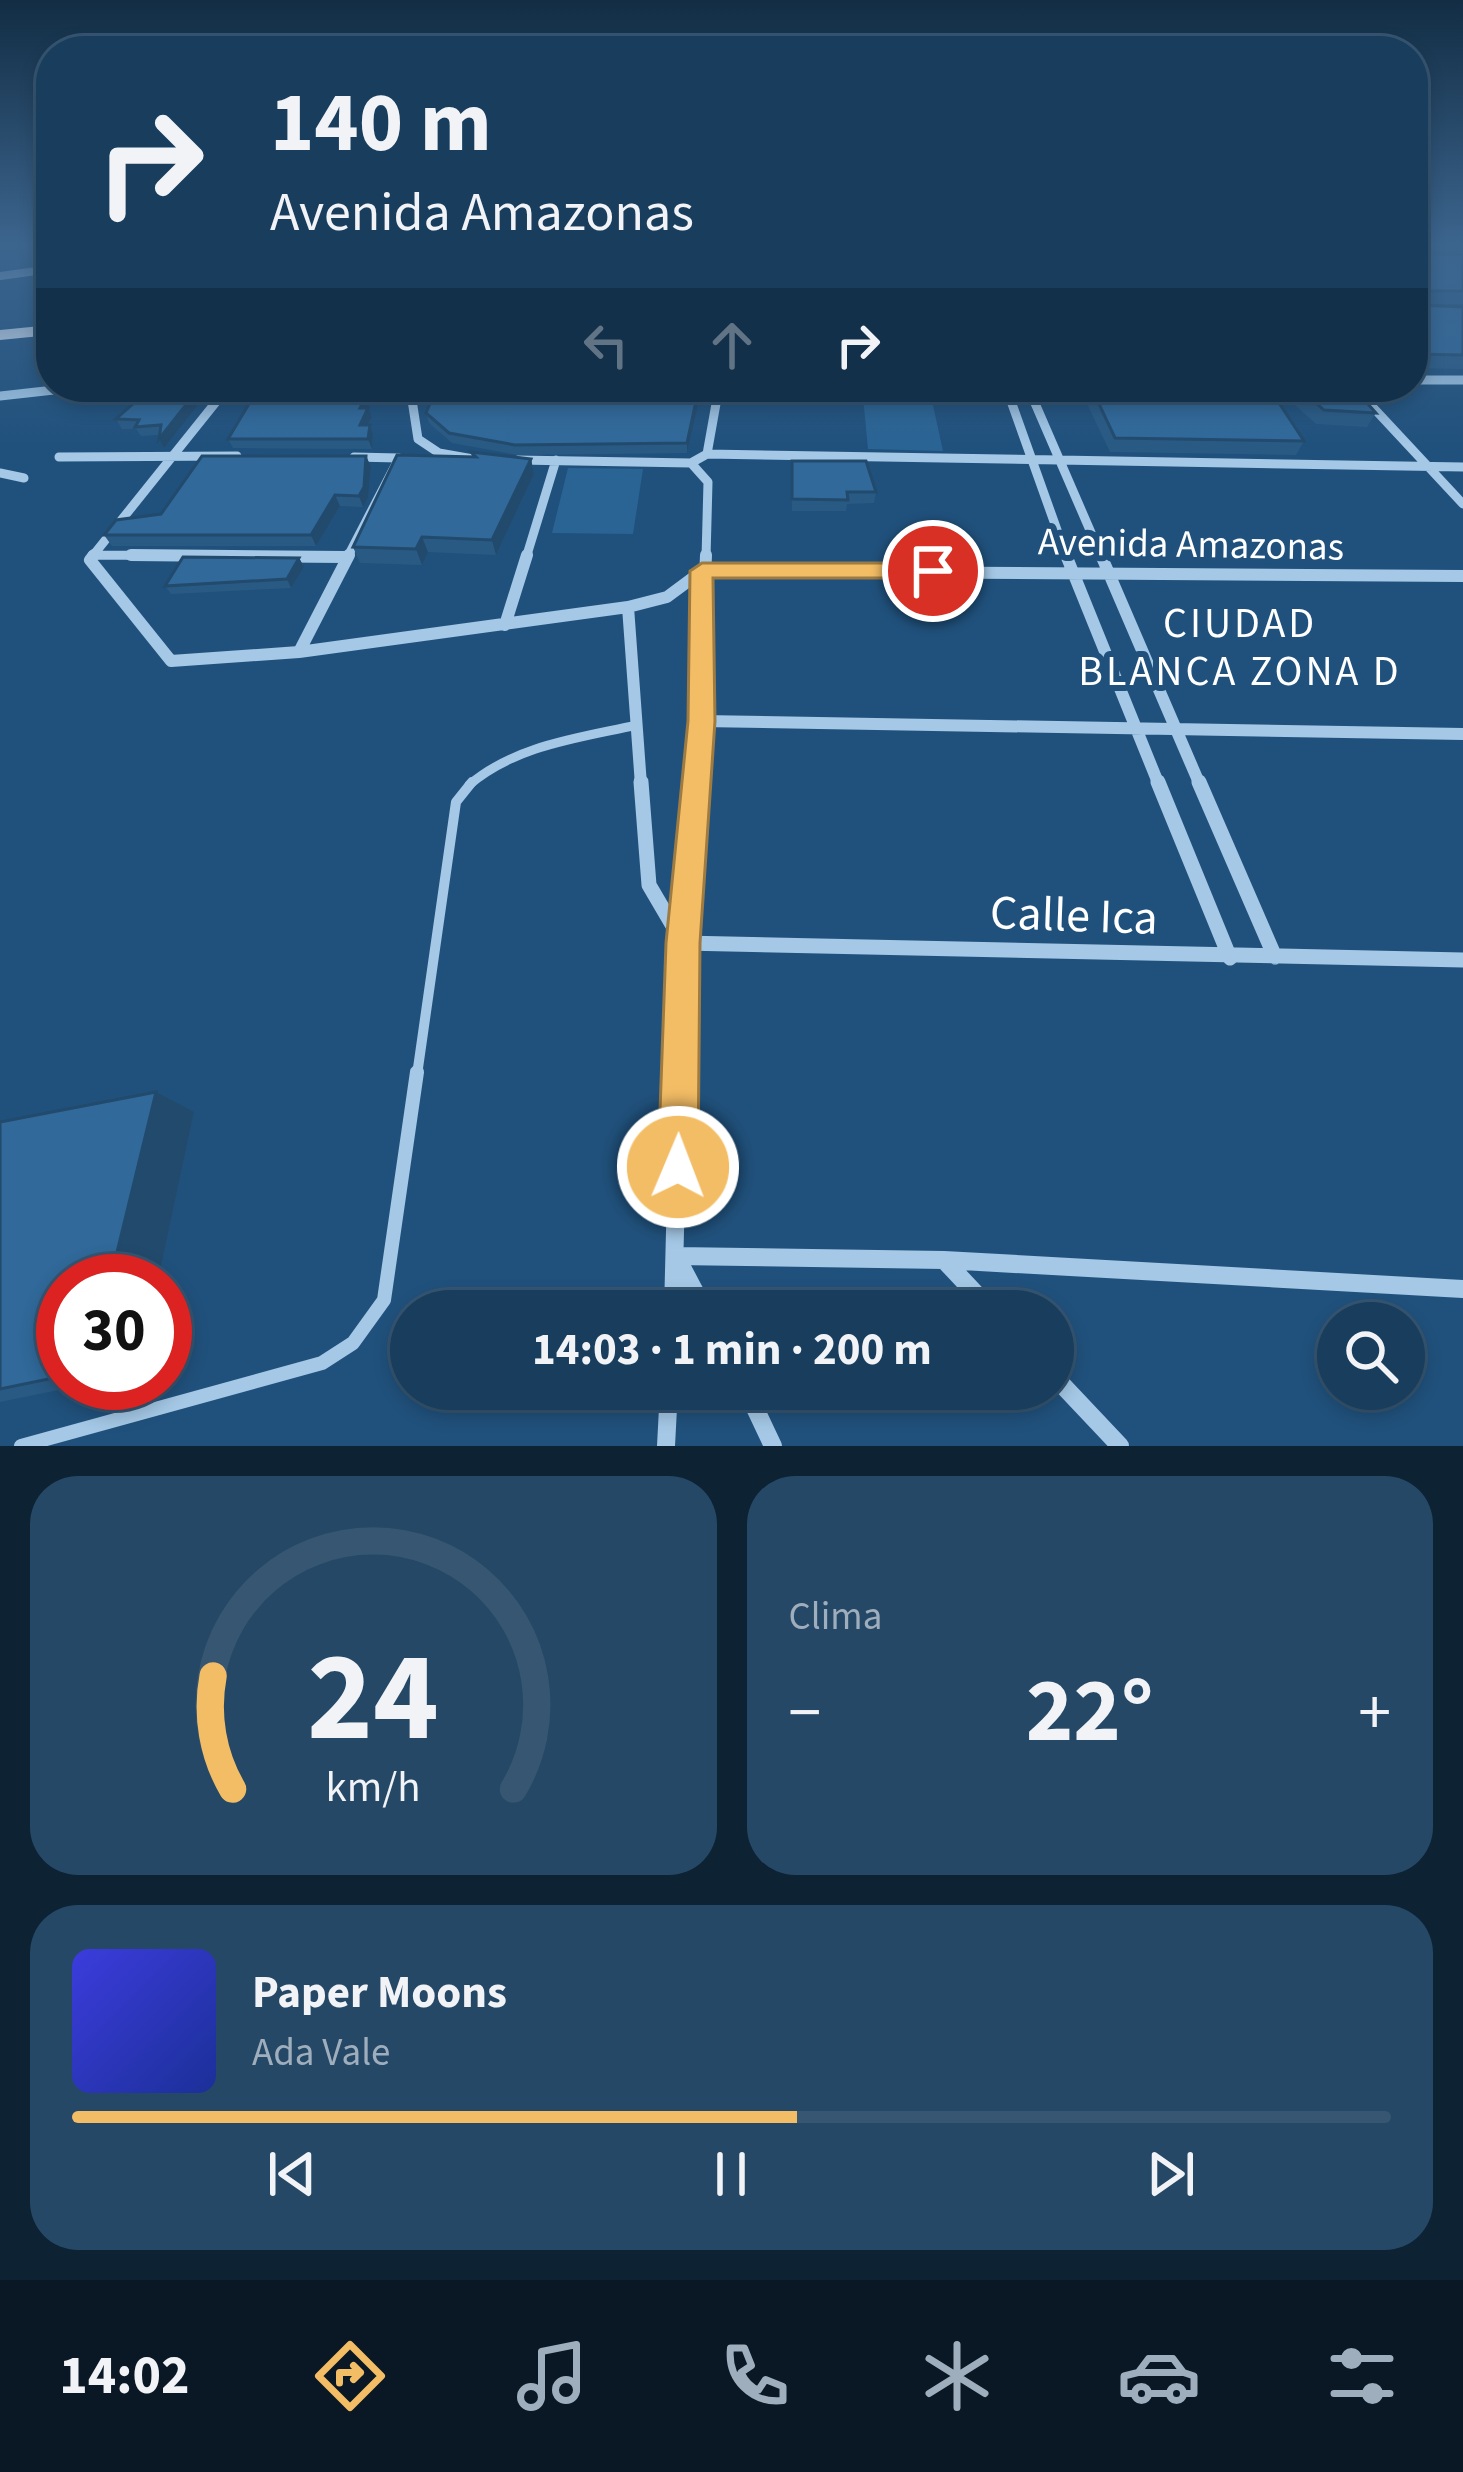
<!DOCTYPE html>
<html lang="es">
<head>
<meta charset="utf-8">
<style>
	body { margin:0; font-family:"Source Sans 3",sans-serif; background:#254866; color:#f1f3f6; height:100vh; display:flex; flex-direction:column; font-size:45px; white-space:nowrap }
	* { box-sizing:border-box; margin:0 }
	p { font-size:39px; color:#9faebc }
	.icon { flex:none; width:66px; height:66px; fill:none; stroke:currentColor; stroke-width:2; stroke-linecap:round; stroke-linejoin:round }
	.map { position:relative; height:1446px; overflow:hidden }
	.drawer { display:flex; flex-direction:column; gap:30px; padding:30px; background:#0d2233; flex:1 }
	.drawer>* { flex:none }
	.top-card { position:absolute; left:36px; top:36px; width:1392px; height:366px; border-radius:48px; box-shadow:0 6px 18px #0003,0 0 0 3px #365672; background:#183d5d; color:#f1f3f6; overflow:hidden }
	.fabs { position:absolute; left:1317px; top:1302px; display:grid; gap:24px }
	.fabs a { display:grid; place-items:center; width:108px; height:108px; border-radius:50%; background:#183d5d; box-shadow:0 6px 18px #0003,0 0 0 3px #365672; font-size:60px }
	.speed { position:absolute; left:36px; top:1254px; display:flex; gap:24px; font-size:60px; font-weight:700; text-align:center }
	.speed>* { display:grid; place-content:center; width:156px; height:156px; border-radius:50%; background:#183d5d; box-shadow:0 6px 18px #0003,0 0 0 3px #365672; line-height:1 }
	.speed .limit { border:18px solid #d22; background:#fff; color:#111 }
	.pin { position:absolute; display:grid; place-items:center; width:102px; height:102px; color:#fff; margin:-51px; border:6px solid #fff; border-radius:50%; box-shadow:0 3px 12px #0007 }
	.me { position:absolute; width:132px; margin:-66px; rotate:1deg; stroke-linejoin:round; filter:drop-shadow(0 0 9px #0008) }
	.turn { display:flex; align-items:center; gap:42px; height:252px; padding:0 36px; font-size:54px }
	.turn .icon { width:156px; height:156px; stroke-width:2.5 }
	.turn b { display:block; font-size:84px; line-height:102px }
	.lanes { display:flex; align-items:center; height:114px; padding:0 36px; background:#0003; justify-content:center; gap:60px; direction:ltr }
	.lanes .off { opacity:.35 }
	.big { font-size:90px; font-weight:700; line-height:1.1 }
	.drawer .widget { flex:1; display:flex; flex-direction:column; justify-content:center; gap:18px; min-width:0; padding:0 42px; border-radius:48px; background:#254866 }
	.drawer .dial { align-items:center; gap:0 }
	.dial svg { height:312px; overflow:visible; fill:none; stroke:#365672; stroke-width:7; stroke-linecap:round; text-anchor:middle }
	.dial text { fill:#f1f3f6; stroke:none }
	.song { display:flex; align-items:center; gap:36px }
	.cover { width:144px; height:144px; border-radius:18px; background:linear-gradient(135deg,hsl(240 70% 55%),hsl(230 70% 35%)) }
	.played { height:12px; border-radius:6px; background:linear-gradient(90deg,#f3bd65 55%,#365672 55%) }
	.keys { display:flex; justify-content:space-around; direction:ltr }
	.heat { display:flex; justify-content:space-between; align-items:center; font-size:66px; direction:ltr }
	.drawer .tiles { flex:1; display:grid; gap:30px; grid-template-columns:1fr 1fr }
	.widget:last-child { grid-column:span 2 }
	.trip { position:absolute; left:390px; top:1290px; width:684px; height:120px; border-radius:60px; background:#183d5d; box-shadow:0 6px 18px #0003,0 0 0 3px #365672; font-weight:700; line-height:120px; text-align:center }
	.menu { display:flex; height:192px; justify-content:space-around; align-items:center; background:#0a1825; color:#9faebc }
	.menu .icon { width:84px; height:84px }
	.menu .active { color:#f3bd65 }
	.menu b { font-size:54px; color:#f1f3f6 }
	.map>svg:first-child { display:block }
	.green { fill:#2a6494 }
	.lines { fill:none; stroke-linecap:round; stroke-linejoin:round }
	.service-far2 { stroke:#a4c8e6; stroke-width:9 }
	.service-far1 { stroke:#a4c8e6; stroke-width:10 }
	.service { stroke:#a4c8e6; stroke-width:14 }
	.minor-far4 { stroke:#a4c8e6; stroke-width:8 }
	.minor-far3 { stroke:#a4c8e6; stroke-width:9 }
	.minor-far2 { stroke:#a4c8e6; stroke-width:12 }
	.minor-far1 { stroke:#a4c8e6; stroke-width:15 }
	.minor { stroke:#a4c8e6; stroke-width:18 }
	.primary { fill:#e5f0fd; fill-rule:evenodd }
	.wall { fill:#295a84 }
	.shaded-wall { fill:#224a6c }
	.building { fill:#30699a; stroke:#224a6c; stroke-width:3 }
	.route { fill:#f3bd65; stroke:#9e7b42; stroke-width:3 }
	.labels { text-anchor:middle; stroke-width:12; stroke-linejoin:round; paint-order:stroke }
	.street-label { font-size:39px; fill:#fff; stroke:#20517c }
	.neighbourhood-label { font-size:42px; letter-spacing:3px; fill:#fff; stroke:#20517c }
	.near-street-label { font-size:48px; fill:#fff; stroke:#20517c }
</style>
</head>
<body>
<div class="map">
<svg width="1463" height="1446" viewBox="0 0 1463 1446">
	<rect width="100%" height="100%" fill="#20517c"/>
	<path class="green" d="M 862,387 L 929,387 L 943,451 L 868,449 Z
		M 568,468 L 643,469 L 633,534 L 552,533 Z"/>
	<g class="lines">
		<path class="service-far2" d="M 469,785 C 516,745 579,738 637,725"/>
		<path class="service-far1" d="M 417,1075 L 456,802 L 472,782"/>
		<path class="service" d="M 21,1446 L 322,1363 L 353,1343 L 384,1300 L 417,1072"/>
		<path class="minor-far4" d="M 0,276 L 51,269
			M 1413,380 L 1463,380"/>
		<path class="minor-far3" d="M 1413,380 L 1463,380
			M 410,387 L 418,439 L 439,453 L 473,459
			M 1006,387 L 1067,558
			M 1028,387 L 1102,558
			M 1354,387 L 1463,504
			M 0,396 L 81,387
			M 707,454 L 719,387
			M 59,457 L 237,456
			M 518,460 L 691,463
			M 691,463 L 707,454 L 1463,467
			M 691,463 L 708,482 L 706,558
			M 0,473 L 24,478
			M 92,555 L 344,557
			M 91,558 L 228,387
			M 347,558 L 399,458 L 354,457
			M 526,558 L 556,460"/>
		<path class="minor-far2" d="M 94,555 L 90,560 L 171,661 L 299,652 L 628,607
			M 131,555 L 344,557
			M 1066,555 L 1159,785
			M 1101,555 L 1200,785
			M 505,625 L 527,555
			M 299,652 L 349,555
			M 702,721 L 1463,734
			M 641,785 L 628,607 L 667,597 L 702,571 L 1463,576
			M 697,785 L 706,555"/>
		<path class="minor-far1" d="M 641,782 L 649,885 L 683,943 L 1463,960
			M 1158,782 L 1230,958
			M 1199,782 L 1275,957
			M 679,1075 L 683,943 L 697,782"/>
		<path class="minor" d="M 944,1260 L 992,1311
			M 673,1311 L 679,1072
			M 705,1311 L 676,1256 L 944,1260 L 1463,1289
			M 1053,1375 L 1120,1446
			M 746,1389 L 773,1446
			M 666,1446 L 669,1389"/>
		<path class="primary" d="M 51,325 L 51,335 L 0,340 L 0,330 Z"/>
	</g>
	<path class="wall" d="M 1413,243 L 1463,243 L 1463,250 L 1414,250 L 1420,254 L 1463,254 L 1463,304 L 1416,304 L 1416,305 L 1463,307 L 1463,369 L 1413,368 Z
		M 212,387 L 164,448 L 159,439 L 159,435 L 141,436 L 136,429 L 122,429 L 116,419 Z
		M 702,387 L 687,453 L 518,455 L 452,443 L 429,423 L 426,413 Z
		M 1079,387 L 1205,387 L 1215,401 L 1304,441 L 1296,455 L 1110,452 Z
		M 1275,387 L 1353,387 L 1376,413 L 1367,427 L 1316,424 Z
		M 368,408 L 372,417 L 368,425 L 370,425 L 373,434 L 372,449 L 233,448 L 228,439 Z
		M 471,452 L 531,459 L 534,474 L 496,555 L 428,552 L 422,565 L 360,563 L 353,547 L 472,457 Z
		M 366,456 L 371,467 L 368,498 L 363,507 L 340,506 L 316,546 L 112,546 L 104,535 L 161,514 Z
		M 791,472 L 876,492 L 874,503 L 847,504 L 846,511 L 792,511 Z
		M 299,558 L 304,567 L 291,588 L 171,594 L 165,586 Z
		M 194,1112 L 158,1281 L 63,1281 L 63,1383 L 93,1383 L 0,1402 L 0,1122 Z"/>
	<path class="shaded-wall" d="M 200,387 L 212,387 L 164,448 L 159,439 Z
		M 371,387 L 378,387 L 368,408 L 372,417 L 363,434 L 360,425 L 360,408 Z
		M 699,387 L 702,387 L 687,453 L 687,443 Z
		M 370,425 L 373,434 L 372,449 L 368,439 Z
		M 366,456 L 371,467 L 368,498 L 363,507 L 359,496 Z
		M 531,459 L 534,474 L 496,555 L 492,540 Z
		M 335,495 L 340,506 L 316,546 L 311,535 Z
		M 422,537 L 428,552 L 422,565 L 416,549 Z
		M 299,558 L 304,567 L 291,588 L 287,579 Z
		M 156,1092 L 194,1112 L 158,1281 L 110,1281 Z"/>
	<path class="building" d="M 1413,249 L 1420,254 L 1463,254 L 1463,291 L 1421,291 L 1413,296 L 1416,305 L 1463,307 L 1463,355 L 1413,354 Z
		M 152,387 L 200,387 L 159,439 L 161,425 L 135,427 L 139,420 L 116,419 Z
		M 259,387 L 371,387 L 360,408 L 368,408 L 360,425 L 370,425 L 368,439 L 228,439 Z
		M 437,387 L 699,387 L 687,443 L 515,445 L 449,433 L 426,413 Z
		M 1091,387 L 1205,387 L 1215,401 L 1279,403 L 1304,441 L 1115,438 Z
		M 1298,387 L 1353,387 L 1376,413 L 1324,410 Z
		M 471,452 L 531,459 L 492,540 L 422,537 L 416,549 L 353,547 L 397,455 L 476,457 Z
		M 202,456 L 366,456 L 364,487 L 359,496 L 335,495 L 311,535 L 104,535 L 116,520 L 161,514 Z
		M 792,461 L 866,461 L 876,492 L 847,492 L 848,500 L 792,499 Z
		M 183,557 L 299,558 L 287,579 L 165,586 Z
		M 156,1092 L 110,1281 L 63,1281 L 63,1376 L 0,1389 L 0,1122 Z"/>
	<linearGradient id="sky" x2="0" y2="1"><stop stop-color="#122d44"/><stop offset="0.55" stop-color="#3c658e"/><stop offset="1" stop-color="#3c658e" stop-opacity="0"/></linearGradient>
	<rect width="1463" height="445" fill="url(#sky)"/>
	<path class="route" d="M 702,563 L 933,563 L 944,571 L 933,578 L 713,578 L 715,721 L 700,943 L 698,1167 L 692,1181 L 678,1187 L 664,1181 L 658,1167 L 666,943 L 688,721 L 690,571 Z"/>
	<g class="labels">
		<g class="street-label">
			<text transform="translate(1191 543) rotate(1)" y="14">Avenida Amazonas</text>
		</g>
		<g class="neighbourhood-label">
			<text x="1240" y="637">CIUDAD<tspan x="1240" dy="48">BLANCA ZONA D</tspan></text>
		</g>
		<g class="near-street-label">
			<text transform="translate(1074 914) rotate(2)" y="17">Calle Ica</text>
		</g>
	</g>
</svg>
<div class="fabs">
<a><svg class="icon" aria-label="search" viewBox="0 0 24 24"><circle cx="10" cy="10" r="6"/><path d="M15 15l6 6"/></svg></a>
</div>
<div class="speed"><div class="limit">30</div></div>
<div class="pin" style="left:933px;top:571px;background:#d93025"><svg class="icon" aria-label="arrive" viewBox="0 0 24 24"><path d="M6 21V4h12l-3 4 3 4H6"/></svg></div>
<svg class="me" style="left:678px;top:1167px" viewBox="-20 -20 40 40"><circle r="17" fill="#f3bd65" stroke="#fff" stroke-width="3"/><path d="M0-11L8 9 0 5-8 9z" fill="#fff"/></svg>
<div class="trip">14:03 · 1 min · 200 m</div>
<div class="top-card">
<div class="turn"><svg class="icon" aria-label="right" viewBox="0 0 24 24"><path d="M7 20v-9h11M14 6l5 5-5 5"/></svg><div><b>140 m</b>Avenida Amazonas</div></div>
<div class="lanes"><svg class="icon off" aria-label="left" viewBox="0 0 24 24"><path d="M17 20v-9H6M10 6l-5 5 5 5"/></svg><svg class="icon off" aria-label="ahead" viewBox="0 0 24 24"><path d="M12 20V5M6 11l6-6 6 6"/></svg><svg class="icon" aria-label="right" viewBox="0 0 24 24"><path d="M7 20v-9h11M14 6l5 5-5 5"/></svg></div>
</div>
</div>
<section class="drawer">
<div class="tiles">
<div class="widget dial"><svg viewBox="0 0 100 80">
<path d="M14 69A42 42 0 1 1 86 69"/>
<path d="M14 69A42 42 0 0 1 9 40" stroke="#f3bd65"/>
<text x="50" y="56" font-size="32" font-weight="700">24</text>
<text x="50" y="72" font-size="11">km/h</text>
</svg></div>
<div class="widget"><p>Clima</p>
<div class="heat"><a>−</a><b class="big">22°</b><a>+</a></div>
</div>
<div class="widget">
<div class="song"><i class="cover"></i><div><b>Paper Moons</b><p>Ada Vale</p></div></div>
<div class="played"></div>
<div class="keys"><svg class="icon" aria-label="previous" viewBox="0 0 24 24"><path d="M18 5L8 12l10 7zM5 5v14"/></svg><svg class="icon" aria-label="pause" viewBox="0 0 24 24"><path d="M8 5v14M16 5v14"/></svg><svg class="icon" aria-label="next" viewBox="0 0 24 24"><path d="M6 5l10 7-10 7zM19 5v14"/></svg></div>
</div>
</div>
</section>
<nav class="menu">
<b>14:02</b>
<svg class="icon active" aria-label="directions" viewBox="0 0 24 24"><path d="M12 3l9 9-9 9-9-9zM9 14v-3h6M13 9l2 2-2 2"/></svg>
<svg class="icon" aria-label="music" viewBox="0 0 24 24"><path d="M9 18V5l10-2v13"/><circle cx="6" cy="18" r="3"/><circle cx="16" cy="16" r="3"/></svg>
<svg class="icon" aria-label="phone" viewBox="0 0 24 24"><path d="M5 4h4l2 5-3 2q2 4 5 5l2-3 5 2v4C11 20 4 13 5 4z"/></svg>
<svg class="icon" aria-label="climate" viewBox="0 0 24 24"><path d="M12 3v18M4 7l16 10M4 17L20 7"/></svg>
<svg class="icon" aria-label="car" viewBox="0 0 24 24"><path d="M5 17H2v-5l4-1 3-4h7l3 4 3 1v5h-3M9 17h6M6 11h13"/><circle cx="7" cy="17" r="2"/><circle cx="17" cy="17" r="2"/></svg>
<svg class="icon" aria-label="filters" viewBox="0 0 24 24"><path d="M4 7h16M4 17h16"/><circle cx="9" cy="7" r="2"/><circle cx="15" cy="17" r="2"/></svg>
</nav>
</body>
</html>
